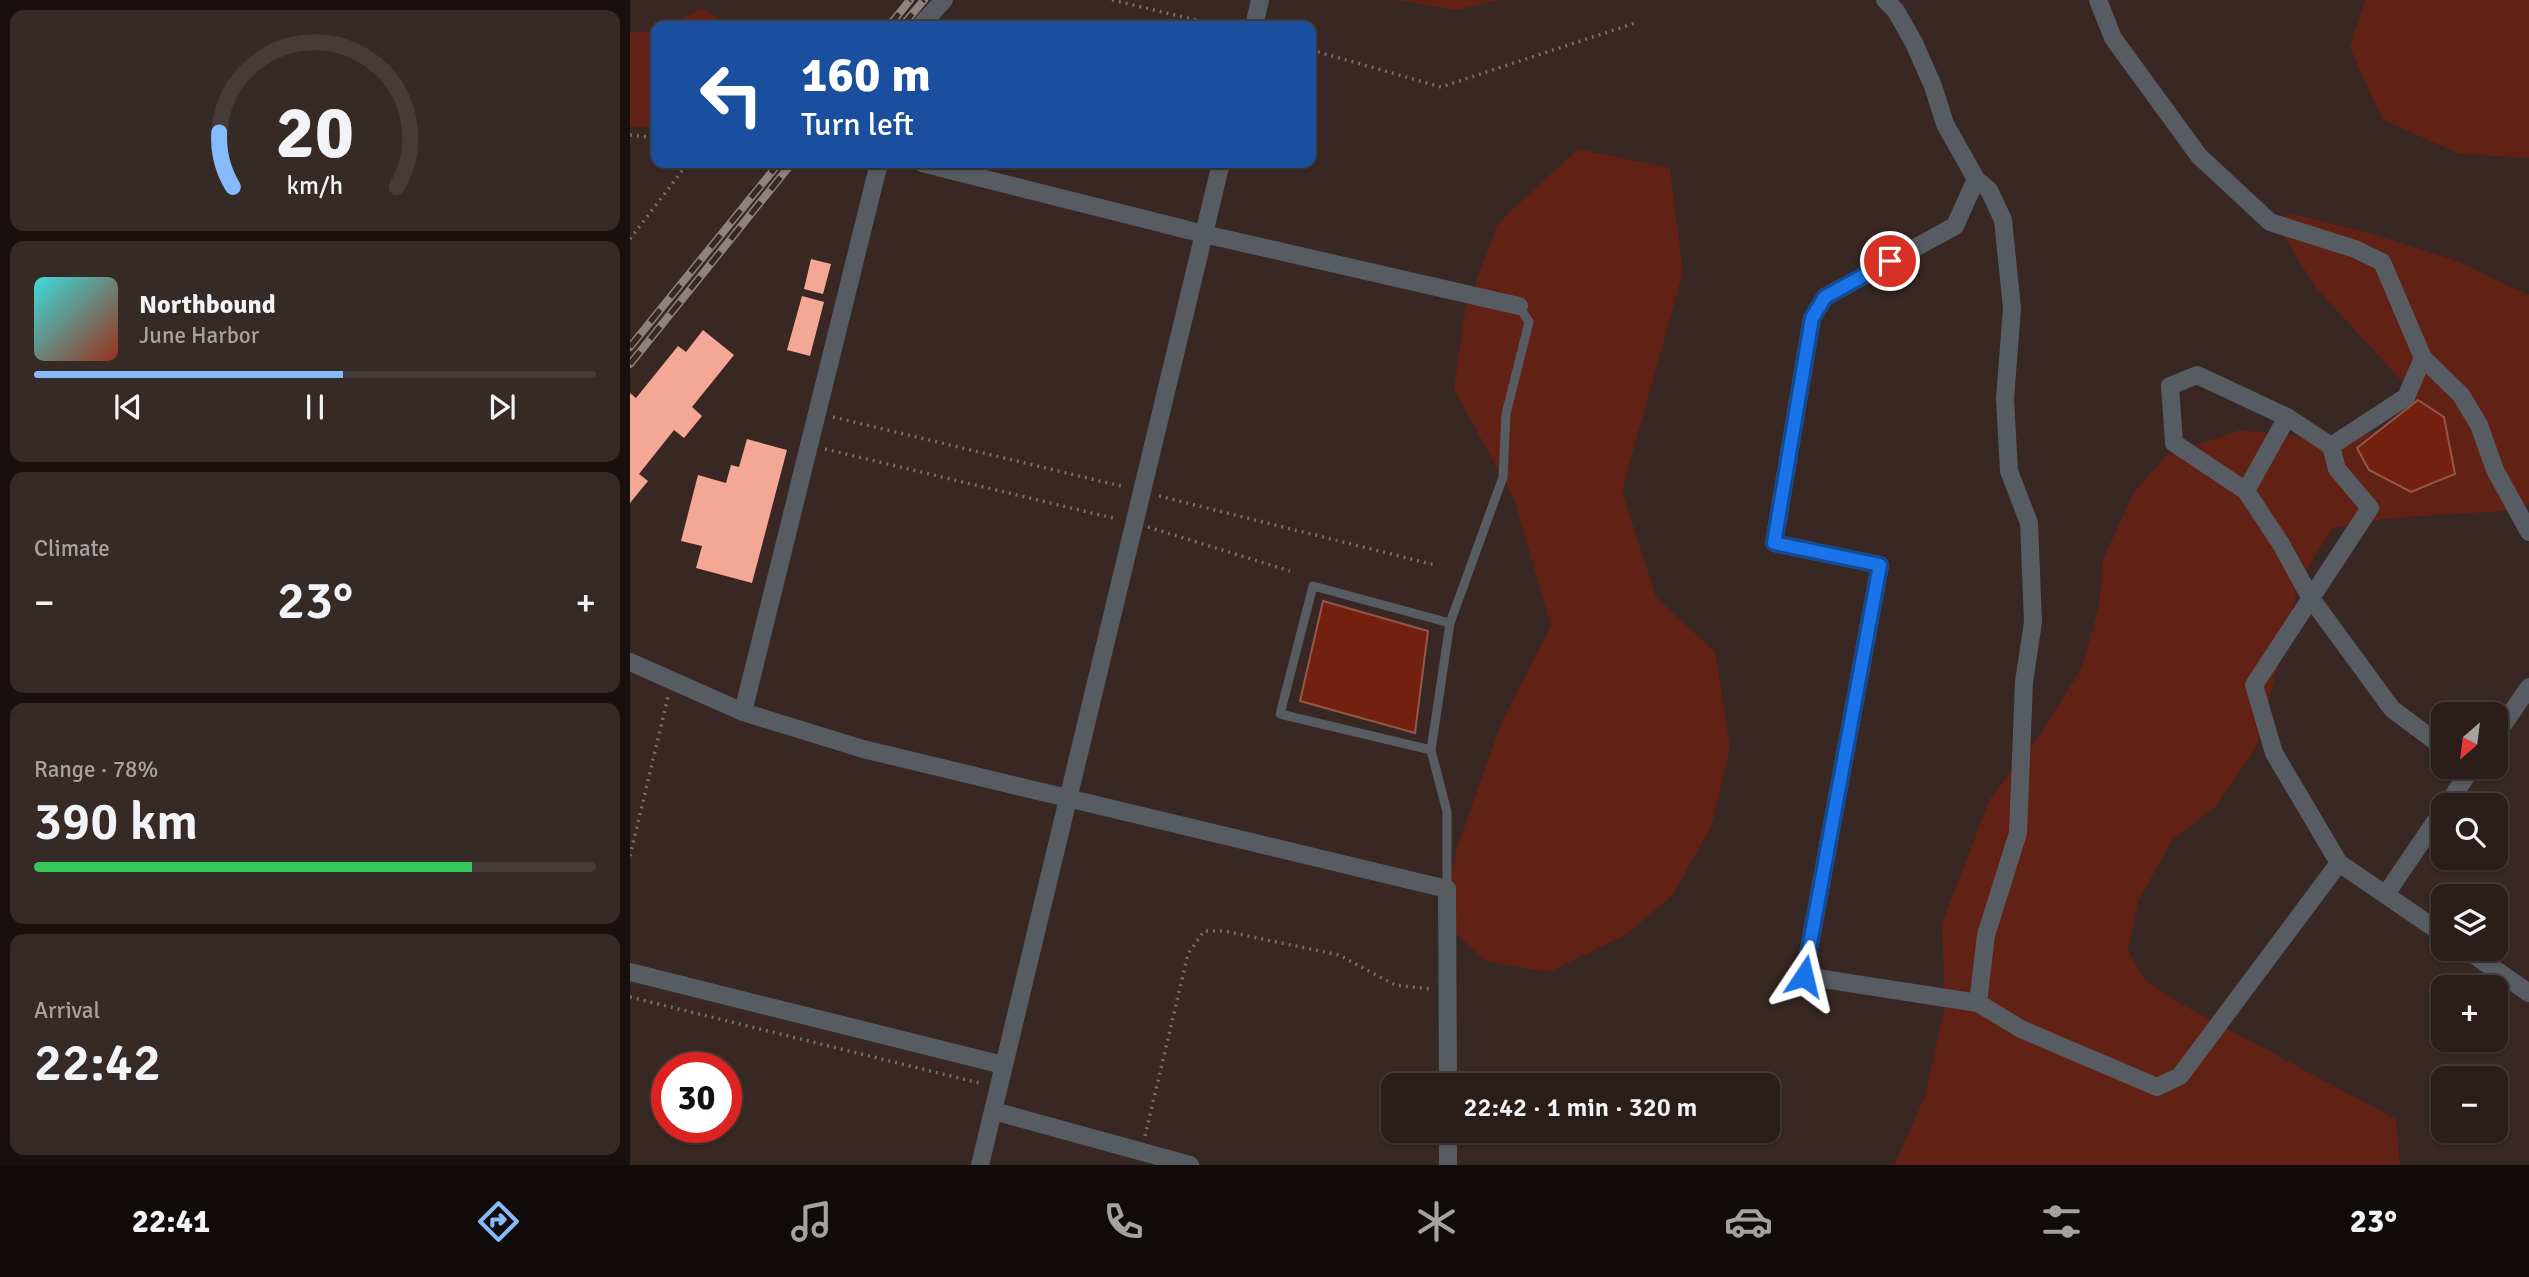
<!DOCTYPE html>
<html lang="en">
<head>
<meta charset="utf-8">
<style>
	body { margin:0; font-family:Signika,sans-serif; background:#362a27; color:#f1f3f6; height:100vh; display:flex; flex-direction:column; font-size:26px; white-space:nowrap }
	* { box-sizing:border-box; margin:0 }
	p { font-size:23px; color:#a5a2a2 }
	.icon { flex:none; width:38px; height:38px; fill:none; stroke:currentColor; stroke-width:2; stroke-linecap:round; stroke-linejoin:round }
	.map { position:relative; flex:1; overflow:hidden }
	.details { display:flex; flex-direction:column; gap:10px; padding:10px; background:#17100e; width:630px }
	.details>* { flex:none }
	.banner { position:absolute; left:21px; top:21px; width:665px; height:147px; border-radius:14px; box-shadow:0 2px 5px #0004,0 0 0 2px #463b39; background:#1a4fa0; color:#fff; overflow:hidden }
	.needle { width:46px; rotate:208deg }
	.buttons { position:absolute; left:1801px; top:702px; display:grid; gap:14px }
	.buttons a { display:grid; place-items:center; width:77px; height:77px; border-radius:14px; background:#2a1d1a; box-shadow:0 2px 5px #0004,0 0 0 2px #463b39; font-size:35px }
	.speed { position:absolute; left:21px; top:1052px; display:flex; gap:14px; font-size:35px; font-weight:700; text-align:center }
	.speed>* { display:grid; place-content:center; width:91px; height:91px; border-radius:50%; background:#2a1d1a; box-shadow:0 2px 5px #0004,0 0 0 2px #463b39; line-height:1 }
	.speed .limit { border:10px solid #d22; background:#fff; color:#111 }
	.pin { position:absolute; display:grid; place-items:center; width:60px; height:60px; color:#fff; margin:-30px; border:4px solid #fff; border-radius:50%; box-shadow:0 2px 7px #0007 }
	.me { position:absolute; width:77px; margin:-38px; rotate:10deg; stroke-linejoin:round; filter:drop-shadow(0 0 5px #0008) }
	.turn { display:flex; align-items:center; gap:24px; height:147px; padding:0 35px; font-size:32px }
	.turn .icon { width:91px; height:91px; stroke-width:2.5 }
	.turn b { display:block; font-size:49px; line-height:60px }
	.big { font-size:52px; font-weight:600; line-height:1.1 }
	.details .widget { flex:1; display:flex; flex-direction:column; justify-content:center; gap:10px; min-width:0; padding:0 24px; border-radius:14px; background:#362a27 }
	.details .dial { align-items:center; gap:0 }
	.dial svg { height:182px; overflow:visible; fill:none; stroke:#463b39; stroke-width:7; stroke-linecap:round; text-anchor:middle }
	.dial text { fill:#f1f3f6; stroke:none }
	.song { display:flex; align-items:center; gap:21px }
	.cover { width:84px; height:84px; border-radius:10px; background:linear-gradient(135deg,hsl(180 70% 55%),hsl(10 70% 35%)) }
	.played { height:7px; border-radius:4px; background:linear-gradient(90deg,#86bbfb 55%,#463b39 55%) }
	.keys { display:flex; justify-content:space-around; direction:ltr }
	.heat { display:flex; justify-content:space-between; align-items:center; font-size:38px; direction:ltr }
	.charge { height:10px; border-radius:5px; background:linear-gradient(90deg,#34c759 78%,#463b39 0) }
	.trip { position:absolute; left:751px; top:1073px; width:399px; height:70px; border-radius:14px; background:#2a1d1a; box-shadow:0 2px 5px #0004,0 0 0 2px #463b39; font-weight:600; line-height:70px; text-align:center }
	.tab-bar { display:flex; height:112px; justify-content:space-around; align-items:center; background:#110c0a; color:#a5a2a2 }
	.tab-bar .icon { width:49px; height:49px }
	.tab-bar .selected { color:#86bbfb }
	.tab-bar b { font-size:32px; color:#f1f3f6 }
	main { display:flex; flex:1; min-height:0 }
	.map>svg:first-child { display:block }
	.green { fill:#612114 }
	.water { fill:#74200f; stroke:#95574a; stroke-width:2 }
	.building { fill:#f5a795 }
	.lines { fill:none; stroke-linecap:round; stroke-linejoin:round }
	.path { stroke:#7a6b68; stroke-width:3.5; stroke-dasharray:2 5; stroke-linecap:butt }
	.service { stroke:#575c63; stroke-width:9 }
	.minor { stroke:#575c63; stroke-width:18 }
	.tertiary { stroke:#575c63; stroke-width:18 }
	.rail-casing { stroke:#8f817e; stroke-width:8 }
	.rail { stroke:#382723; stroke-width:5; stroke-dasharray:16; stroke-linecap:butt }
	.route-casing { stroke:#114b97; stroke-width:18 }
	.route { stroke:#1a73e8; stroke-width:12 }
</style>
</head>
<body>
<main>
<section class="details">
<div class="widget dial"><svg viewBox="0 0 100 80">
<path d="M14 69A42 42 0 1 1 86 69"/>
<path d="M14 69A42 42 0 0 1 8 45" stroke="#86bbfb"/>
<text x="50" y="56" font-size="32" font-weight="700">20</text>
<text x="50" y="72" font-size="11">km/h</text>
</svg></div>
<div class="widget">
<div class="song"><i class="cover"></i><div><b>Northbound</b><p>June Harbor</p></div></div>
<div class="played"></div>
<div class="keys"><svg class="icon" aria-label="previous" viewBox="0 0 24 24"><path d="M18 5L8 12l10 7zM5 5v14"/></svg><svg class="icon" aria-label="pause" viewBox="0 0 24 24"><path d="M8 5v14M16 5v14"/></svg><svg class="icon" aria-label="next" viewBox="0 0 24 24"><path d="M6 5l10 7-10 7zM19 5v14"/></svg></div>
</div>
<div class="widget"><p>Climate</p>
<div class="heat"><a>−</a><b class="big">23°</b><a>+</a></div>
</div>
<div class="widget"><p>Range · 78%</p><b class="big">390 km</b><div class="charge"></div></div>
<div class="widget"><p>Arrival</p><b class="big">22:42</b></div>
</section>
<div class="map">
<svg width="1899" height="1165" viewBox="0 0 1899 1165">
	<rect width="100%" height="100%" fill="#382723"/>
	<path class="green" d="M 768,0 L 869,0 L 827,10 Z
		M 1735,0 L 1899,0 L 1899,158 L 1829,154 L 1752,119 L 1720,48 Z
		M 71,8 L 101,26 L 40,26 Z
		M 0,32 L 26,32 L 26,128 L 0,126 Z
		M 948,149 L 1040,168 L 1053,272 L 992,491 L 1026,597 L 1085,652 L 1100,747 L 1082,824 L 1043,895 L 997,934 L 919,972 L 855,961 L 812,920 L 827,848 L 872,721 L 921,626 L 884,499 L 824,389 L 835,311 L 868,223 Z
		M 1658,213 L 1739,233 L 1824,260 L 1899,295 L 1899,503 L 1890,510 L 1761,518 L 1702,528 L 1669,583 L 1627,746 L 1585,807 L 1542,840 L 1508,902 L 1498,950 L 1514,979 L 1553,1005 L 1766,1119 L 1770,1165 L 1264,1165 L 1295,1096 L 1315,1006 L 1312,923 L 1360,799 L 1413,730 L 1451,669 L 1469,607 L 1473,559 L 1504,492 L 1537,455 L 1610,430 L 1711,441 L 1786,420 L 1779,389 L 1686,288 L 1651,232 Z"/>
	<path class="water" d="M 1788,400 L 1814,417 L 1825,474 L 1781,492 L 1739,470 L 1727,448 Z
		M 693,601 L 798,631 L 785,733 L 670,701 Z"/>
	<path class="building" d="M 181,259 L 201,264 L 193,294 L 174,289 Z
		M 172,296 L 194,302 L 180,356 L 157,350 Z
		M 73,330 L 104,355 L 62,407 L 72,416 L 54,438 L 44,430 L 9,474 L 18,481 L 0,503 L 0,393 L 6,398 L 48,346 L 56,352 Z
		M 117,439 L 157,450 L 122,583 L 66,568 L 72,546 L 51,541 L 68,475 L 96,483 L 101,465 L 109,467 Z"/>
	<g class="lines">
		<path class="path" d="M 482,0 L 591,26
			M 681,50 L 811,87 L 1005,23
			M 0,135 L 26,138
			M 0,239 L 58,163
			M 203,417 L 495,487
			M 195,449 L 487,519
			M 529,496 L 805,565
			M 518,527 L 660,571
			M 0,856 L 38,697
			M 0,997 L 353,1084
			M 515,1136 L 558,954 L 574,931 L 594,931 L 709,955 L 765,985 L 800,989"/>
		<path class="service" d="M 801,750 L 650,714 L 683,586 L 820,623
			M 817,889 L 817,812 L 801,750 L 820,623 L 873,477 L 876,414 L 899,322 L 889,306"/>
		<path class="minor" d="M 1255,0 L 1266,11 L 1284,43 L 1303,86 L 1315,124 L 1346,179 L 1359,190 L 1373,220 L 1382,308 L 1375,399 L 1379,471 L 1399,523 L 1403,622 L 1394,682 L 1388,833 L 1356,935 L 1348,1003
			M 1468,0 L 1483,38 L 1569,156 L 1640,222 L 1725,249 L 1752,262 L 1793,358 L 1831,395 L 1849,425 L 1865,470 L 1899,532
			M 290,26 L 314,0
			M 624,26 L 630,0
			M 292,163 L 574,234 L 889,306
			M 1346,179 L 1325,226 L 1195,297 L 1182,318 L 1144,543 L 1250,565 L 1174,976 L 1348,1003 L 1391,1029 L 1527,1087 L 1550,1076 L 1709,863
			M 1701,446 L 1776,397 L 1793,358
			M 1616,491 L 1657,417
			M 113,712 L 249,163
			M 1866,735 L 1899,687
			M 1813,747 L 1762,709 L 1680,597 L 1651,544 L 1616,491 L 1544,443 L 1540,386 L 1567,375 L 1657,417 L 1701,446 L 1707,469 L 1740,508 L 1624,685 L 1644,753 L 1709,863 L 1813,934
			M 1817,805 L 1843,766
			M 817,889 L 818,1085
			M 1756,894 L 1813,810
			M 1834,948 L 1899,993
			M 0,972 L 373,1065
			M 364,1111 L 560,1165
			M 818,1130 L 818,1165
			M 350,1165 L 591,163"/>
		<path class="tertiary" d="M 0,662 L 113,712 L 233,749 L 817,889"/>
		<g class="rail-casing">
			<path id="rail" d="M 259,26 L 280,0
				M 272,26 L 294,0
				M 0,347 L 149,163
				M 0,364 L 162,163"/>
		</g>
		<use href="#rail" class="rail"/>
	</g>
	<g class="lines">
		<g class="route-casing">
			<path id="route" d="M 1174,976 L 1250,565 L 1144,543 L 1182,318 L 1195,297 L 1260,261"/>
		</g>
		<use href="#route" class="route"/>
	</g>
</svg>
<div class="buttons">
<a><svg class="needle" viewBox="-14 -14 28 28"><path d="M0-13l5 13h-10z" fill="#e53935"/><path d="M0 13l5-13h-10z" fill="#a5a2a2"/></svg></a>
<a><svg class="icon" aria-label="search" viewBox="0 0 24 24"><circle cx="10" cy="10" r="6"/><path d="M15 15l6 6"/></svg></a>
<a><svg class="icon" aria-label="layers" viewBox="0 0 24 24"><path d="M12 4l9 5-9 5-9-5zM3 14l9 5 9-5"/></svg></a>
<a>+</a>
<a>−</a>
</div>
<div class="speed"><div class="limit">30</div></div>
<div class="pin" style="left:1260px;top:261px;background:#d93025"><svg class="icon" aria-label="arrive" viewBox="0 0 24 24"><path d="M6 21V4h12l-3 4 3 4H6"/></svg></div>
<svg class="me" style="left:1174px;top:976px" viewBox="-20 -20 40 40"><path d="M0-17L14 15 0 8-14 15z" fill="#1a73e8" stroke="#fff" stroke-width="4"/></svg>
<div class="trip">22:42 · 1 min · 320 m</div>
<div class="banner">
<div class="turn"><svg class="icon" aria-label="left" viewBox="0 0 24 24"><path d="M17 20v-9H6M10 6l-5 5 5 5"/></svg><div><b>160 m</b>Turn left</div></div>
</div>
</div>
</main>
<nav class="tab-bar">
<b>22:41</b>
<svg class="icon selected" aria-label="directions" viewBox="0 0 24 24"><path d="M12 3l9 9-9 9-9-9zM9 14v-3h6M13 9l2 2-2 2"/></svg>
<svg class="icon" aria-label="music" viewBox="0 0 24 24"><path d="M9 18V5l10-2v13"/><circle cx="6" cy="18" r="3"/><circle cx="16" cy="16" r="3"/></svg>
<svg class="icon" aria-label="phone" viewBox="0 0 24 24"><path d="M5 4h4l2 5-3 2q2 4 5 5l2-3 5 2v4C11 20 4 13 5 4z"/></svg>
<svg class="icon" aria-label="climate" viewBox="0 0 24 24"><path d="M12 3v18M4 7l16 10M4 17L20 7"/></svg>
<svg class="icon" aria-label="car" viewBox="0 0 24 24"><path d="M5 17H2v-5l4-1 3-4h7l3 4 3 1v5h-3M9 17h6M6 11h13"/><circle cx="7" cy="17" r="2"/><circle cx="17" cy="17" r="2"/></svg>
<svg class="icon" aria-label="filters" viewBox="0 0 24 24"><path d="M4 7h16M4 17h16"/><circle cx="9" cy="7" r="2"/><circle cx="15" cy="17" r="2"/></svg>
<b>23°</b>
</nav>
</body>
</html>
